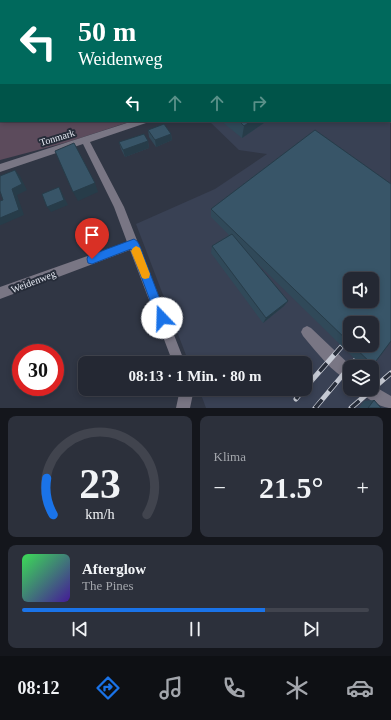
<!DOCTYPE html>
<html lang="de">
<head>
<meta charset="utf-8">
<style>
	body { margin:0; font-family:Georgia,serif; background:#2c303b; color:#f1f3f6; height:100vh; display:flex; flex-direction:column; font-size:15px; white-space:nowrap }
	* { box-sizing:border-box; margin:0 }
	p { font-size:13px; color:#a3a6ac }
	.icon { flex:none; width:22px; height:22px; fill:none; stroke:currentColor; stroke-width:2; stroke-linecap:round; stroke-linejoin:round }
	.map { position:relative; height:408px; overflow:hidden }
	.panel { display:flex; flex-direction:column; gap:8px; padding:8px; background:#14161c; flex:1 }
	.panel>* { flex:none }
	.guide { position:absolute; left:0px; top:0px; width:391px; height:122px; box-shadow:0 2px 6px #0003,0 0 0 1px #41444e; background:#00695c; color:#fff; overflow:hidden }
	.fabs { position:absolute; left:343px; top:272px; display:grid; gap:8px }
	.fabs a { display:grid; place-items:center; width:36px; height:36px; border-radius:8px; background:#242833; box-shadow:0 2px 6px #0003,0 0 0 1px #41444e; font-size:20px }
	.speed { position:absolute; left:12px; top:344px; display:flex; gap:8px; font-size:20px; font-weight:700; text-align:center }
	.speed>* { display:grid; place-content:center; width:52px; height:52px; border-radius:50%; background:#242833; box-shadow:0 2px 6px #0003,0 0 0 1px #41444e; line-height:1 }
	.speed .limit { border:6px solid #d22; background:#fff; color:#111 }
	.pin { position:absolute; display:grid; place-items:center; width:34px; height:34px; color:#fff; margin:-41px -17px; border-radius:50% 50% 50% 0; rotate:-45deg; box-shadow:0 0 4px #0007 }
	.pin .icon { rotate:45deg }
	.me { position:absolute; width:44px; margin:-22px; rotate:339deg; stroke-linejoin:round; filter:drop-shadow(0 0 3px #0008) }
	.turn { display:flex; align-items:center; gap:14px; height:84px; padding:0 12px; font-size:18px }
	.turn .icon { width:52px; height:52px; stroke-width:2.5 }
	.turn b { display:block; font-size:28px; line-height:34px }
	.lanes { display:flex; align-items:center; height:38px; padding:0 12px; background:#0003; justify-content:center; gap:20px; direction:ltr }
	.lanes .off { opacity:.35 }
	.big { font-size:30px; font-weight:700; line-height:1.1 }
	.panel .tile { flex:1; display:flex; flex-direction:column; justify-content:center; gap:6px; min-width:0; padding:0 14px; border-radius:8px; background:#2c303b }
	.panel .dial { align-items:center; gap:0 }
	.dial svg { height:104px; overflow:visible; fill:none; stroke:#41444e; stroke-width:7; stroke-linecap:round; text-anchor:middle }
	.dial text { fill:#f1f3f6; stroke:none }
	.song { display:flex; align-items:center; gap:12px }
	.cover { width:48px; height:48px; border-radius:6px; background:linear-gradient(135deg,hsl(130 70% 55%),hsl(260 70% 35%)) }
	.played { height:4px; border-radius:2px; background:linear-gradient(90deg,#1a73e8 70%,#41444e 70%) }
	.keys { display:flex; justify-content:space-around; direction:ltr }
	.heat { display:flex; justify-content:space-between; align-items:center; font-size:22px; direction:ltr }
	.panel .tiles { flex:1; display:grid; gap:8px; grid-template-columns:1fr 1fr }
	.tile:last-child { grid-column:span 2 }
	.trip { position:absolute; left:78px; top:356px; width:234px; height:40px; border-radius:8px; background:#242833; box-shadow:0 2px 6px #0003,0 0 0 1px #41444e; font-weight:700; line-height:40px; text-align:center }
	.dock { display:flex; height:64px; justify-content:space-around; align-items:center; background:#0e1014; color:#a3a6ac }
	.dock .icon { width:28px; height:28px }
	.dock .active { color:#1a73e8 }
	.dock b { font-size:18px; color:#f1f3f6 }
	.map>svg:first-child { display:block }
	.built { fill:#394154; fill-rule:evenodd }
	.green { fill:#5c4b5c }
	.lines { fill:none; stroke-linecap:round; stroke-linejoin:round }
	.path { stroke:#6e7480; stroke-width:1.5; stroke-dasharray:1.5 2; stroke-linecap:butt }
	.minor { fill:#797684; fill-rule:evenodd }
	.major { fill:#bcb5d1; fill-rule:evenodd }
	.rail-casing { stroke:#c6cad4; stroke-width:5 }
	.rail { stroke:#262c39; stroke-width:3.5; stroke-dasharray:11; stroke-linecap:butt }
	.wall { fill:#304959; fill-rule:evenodd }
	.shaded-wall { fill:#273c49 }
	.building { fill:#385568; stroke:#273c49; fill-rule:evenodd }
	.route { fill:#1a73e8; stroke:#114b97 }
	.slow { fill:#f59e0b }
	.labels { text-anchor:middle; stroke-width:4; stroke-linejoin:round; paint-order:stroke }
	.street-label { font-size:10px; fill:#e6eaf3; stroke:#262c39 }
</style>
</head>
<body>
<div class="map">
<svg width="391" height="408" viewBox="0 0 391 408">
	<rect width="100%" height="100%" fill="#303644"/>
	<path class="built" d="M 390,119 L 391,408 L 206,408 L 199,389 L 305,389 L 305,363 L 189,363 L 136,224 L 215,189 L 267,154 L 239,150 L 209,121 L 390,121 ZM 350,279 L 372,279 L 372,301 L 350,301 ZM 350,323 L 372,323 L 372,345 L 350,345 ZM 350,367 L 372,367 L 372,389 L 350,389 Z"/>
	<path class="green" d="M 181,0 L 391,0 L 391,17 L 390,1 L 178,1 Z
		M 0,55 L 1,121 L 132,121 L 68,142 L 0,160 Z"/>
	<g class="lines">
		<path class="path" d="M 206,1 L 208,0"/>
		<path class="minor" d="M 31,0 L 37,0 L 37,1 L 31,1 Z
			M 133,121 L 147,121 L 146,123 L 90,142 L 124,207 L 185,363 L 173,363 L 130,250 L 0,299 L 0,287 L 127,242 L 114,207 L 83,144 L 0,172 L 0,164 Z
			M 307,326 L 311,328 L 352,367 L 350,367 L 350,381 C 333,374 315,350 303,336 L 301,332 L 303,328 Z
			M 372,385 L 391,396 L 391,408 C 381,408 364,398 360,389 L 372,389 Z
			M 180,389 L 194,389 L 190,408 L 176,408 Z"/>
		<path class="major" d="M 129,0 L 137,0 L 137,1 L 129,1 Z
			M 390,106 L 391,106 L 391,113 L 390,113 Z"/>
		<g class="rail-casing">
			<path id="rail" d="M 305,388 L 350,337
				M 296,399 L 304,389
				M 315,408 L 368,345
				M 351,408 L 391,373"/>
		</g>
		<use href="#rail" class="rail"/>
	</g>
	<path class="wall" d="M 39,0 L 77,0 L 77,1 L 40,1 Z
		M 221,121 L 267,121 L 242,138 Z
		M 148,130 L 171,134 L 172,140 L 156,147 L 149,137 Z
		M 315,130 L 391,184 L 391,341 L 373,365 L 363,367 L 254,260 L 288,301 L 284,306 L 263,323 L 211,253 L 212,246 L 229,235 L 211,217 L 211,209 ZM 350,279 L 372,279 L 372,301 L 350,301 ZM 350,323 L 372,323 L 372,345 L 350,345 Z
		M 148,141 L 149,148 L 125,157 L 121,149 L 119,142 Z
		M 374,400 L 381,408 L 359,408 L 364,401 Z"/>
	<path class="shaded-wall" d="M 56,0 L 65,0 L 65,1 L 52,1 Z
		M 110,0 L 118,0 L 118,1 L 108,1 Z
		M 251,121 L 267,121 L 242,138 L 244,126 Z
		M 171,134 L 172,140 L 156,147 L 155,140 Z
		M 148,141 L 149,148 L 125,157 L 123,150 Z
		M 15,170 L 20,176 L 27,190 L 17,195 L 24,215 L 1,225 L 0,225 L 0,218 L 12,189 Z
		M 95,183 L 98,192 L 78,201 L 73,192 Z
		M 59,187 L 68,205 L 51,212 L 47,207 Z
		M 288,301 L 284,306 L 263,323 L 266,318 Z"/>
	<path class="building" d="M 43,0 L 56,0 L 52,1 L 44,1 Z
		M 99,0 L 110,0 L 108,1 L 98,1 Z
		M 239,121 L 251,121 L 244,126 Z
		M 164,124 L 171,134 L 155,140 L 148,130 Z
		M 315,130 L 391,184 L 391,341 L 373,365 L 352,345 L 372,345 L 372,323 L 350,323 L 350,343 L 211,209 ZM 350,279 L 372,279 L 372,301 L 350,301 Z
		M 144,134 L 148,141 L 123,150 L 119,142 Z
		M 74,143 L 95,183 L 73,192 L 55,151 Z
		M 15,170 L 22,184 L 12,189 L 19,210 L 0,218 L 0,201 L 3,200 L 0,191 L 0,176 Z
		M 59,187 L 64,200 L 47,207 L 42,194 Z
		M 232,234 L 288,301 L 266,318 L 212,246 Z
		M 374,400 L 381,408 L 368,408 Z"/>
	<path class="route" d="M 134,239 L 137,241 L 139,244 L 167,318 L 166,322 L 162,324 L 158,322 L 131,249 L 92,264 L 88,263 L 87,259 L 88,256 Z"/>
	<path class="slow" d="M 136,246 L 140,248 L 150,274 L 149,278 L 145,279 L 142,278 L 131,251 L 133,248 Z"/>
	<g class="labels">
		<g class="street-label">
			<text transform="translate(57 137) rotate(-17)" y="4">Tonmark</text>
			<text transform="translate(33 281) rotate(-21)" y="4">Weidenweg</text>
		</g>
	</g>
</svg>
<div class="fabs">
<a><svg class="icon" aria-label="sound" viewBox="0 0 24 24"><path d="M4 9h4l5-4v14l-5-4H4zM17 9q2 3 0 6"/></svg></a>
<a><svg class="icon" aria-label="search" viewBox="0 0 24 24"><circle cx="10" cy="10" r="6"/><path d="M15 15l6 6"/></svg></a>
<a><svg class="icon" aria-label="layers" viewBox="0 0 24 24"><path d="M12 4l9 5-9 5-9-5zM3 14l9 5 9-5"/></svg></a>
</div>
<div class="speed"><div class="limit">30</div></div>
<div class="pin" style="left:92px;top:259px;background:#d93025"><svg class="icon" aria-label="arrive" viewBox="0 0 24 24"><path d="M6 21V4h12l-3 4 3 4H6"/></svg></div>
<svg class="me" style="left:162px;top:318px" viewBox="-20 -20 40 40"><circle r="19" fill="#fff"/><path d="M0-13L10 11 0 6-10 11z" fill="#1a73e8"/></svg>
<div class="trip">08:13 · 1 Min. · 80 m</div>
<div class="guide">
<div class="turn"><svg class="icon" aria-label="left" viewBox="0 0 24 24"><path d="M17 20v-9H6M10 6l-5 5 5 5"/></svg><div><b>50 m</b>Weidenweg</div></div>
<div class="lanes"><svg class="icon" aria-label="left" viewBox="0 0 24 24"><path d="M17 20v-9H6M10 6l-5 5 5 5"/></svg><svg class="icon off" aria-label="ahead" viewBox="0 0 24 24"><path d="M12 20V5M6 11l6-6 6 6"/></svg><svg class="icon off" aria-label="ahead" viewBox="0 0 24 24"><path d="M12 20V5M6 11l6-6 6 6"/></svg><svg class="icon off" aria-label="right" viewBox="0 0 24 24"><path d="M7 20v-9h11M14 6l5 5-5 5"/></svg></div>
</div>
</div>
<section class="panel">
<div class="tiles">
<div class="tile dial"><svg viewBox="0 0 100 80">
<path d="M14 69A42 42 0 1 1 86 69"/>
<path d="M14 69A42 42 0 0 1 9 41" stroke="#1a73e8"/>
<text x="50" y="56" font-size="32" font-weight="700">23</text>
<text x="50" y="72" font-size="11">km/h</text>
</svg></div>
<div class="tile"><p>Klima</p>
<div class="heat"><a>−</a><b class="big">21.5°</b><a>+</a></div>
</div>
<div class="tile">
<div class="song"><i class="cover"></i><div><b>Afterglow</b><p>The Pines</p></div></div>
<div class="played"></div>
<div class="keys"><svg class="icon" aria-label="previous" viewBox="0 0 24 24"><path d="M18 5L8 12l10 7zM5 5v14"/></svg><svg class="icon" aria-label="pause" viewBox="0 0 24 24"><path d="M8 5v14M16 5v14"/></svg><svg class="icon" aria-label="next" viewBox="0 0 24 24"><path d="M6 5l10 7-10 7zM19 5v14"/></svg></div>
</div>
</div>
</section>
<nav class="dock">
<b>08:12</b>
<svg class="icon active" aria-label="directions" viewBox="0 0 24 24"><path d="M12 3l9 9-9 9-9-9zM9 14v-3h6M13 9l2 2-2 2"/></svg>
<svg class="icon" aria-label="music" viewBox="0 0 24 24"><path d="M9 18V5l10-2v13"/><circle cx="6" cy="18" r="3"/><circle cx="16" cy="16" r="3"/></svg>
<svg class="icon" aria-label="phone" viewBox="0 0 24 24"><path d="M5 4h4l2 5-3 2q2 4 5 5l2-3 5 2v4C11 20 4 13 5 4z"/></svg>
<svg class="icon" aria-label="climate" viewBox="0 0 24 24"><path d="M12 3v18M4 7l16 10M4 17L20 7"/></svg>
<svg class="icon" aria-label="car" viewBox="0 0 24 24"><path d="M5 17H2v-5l4-1 3-4h7l3 4 3 1v5h-3M9 17h6M6 11h13"/><circle cx="7" cy="17" r="2"/><circle cx="17" cy="17" r="2"/></svg>
</nav>
</body>
</html>
